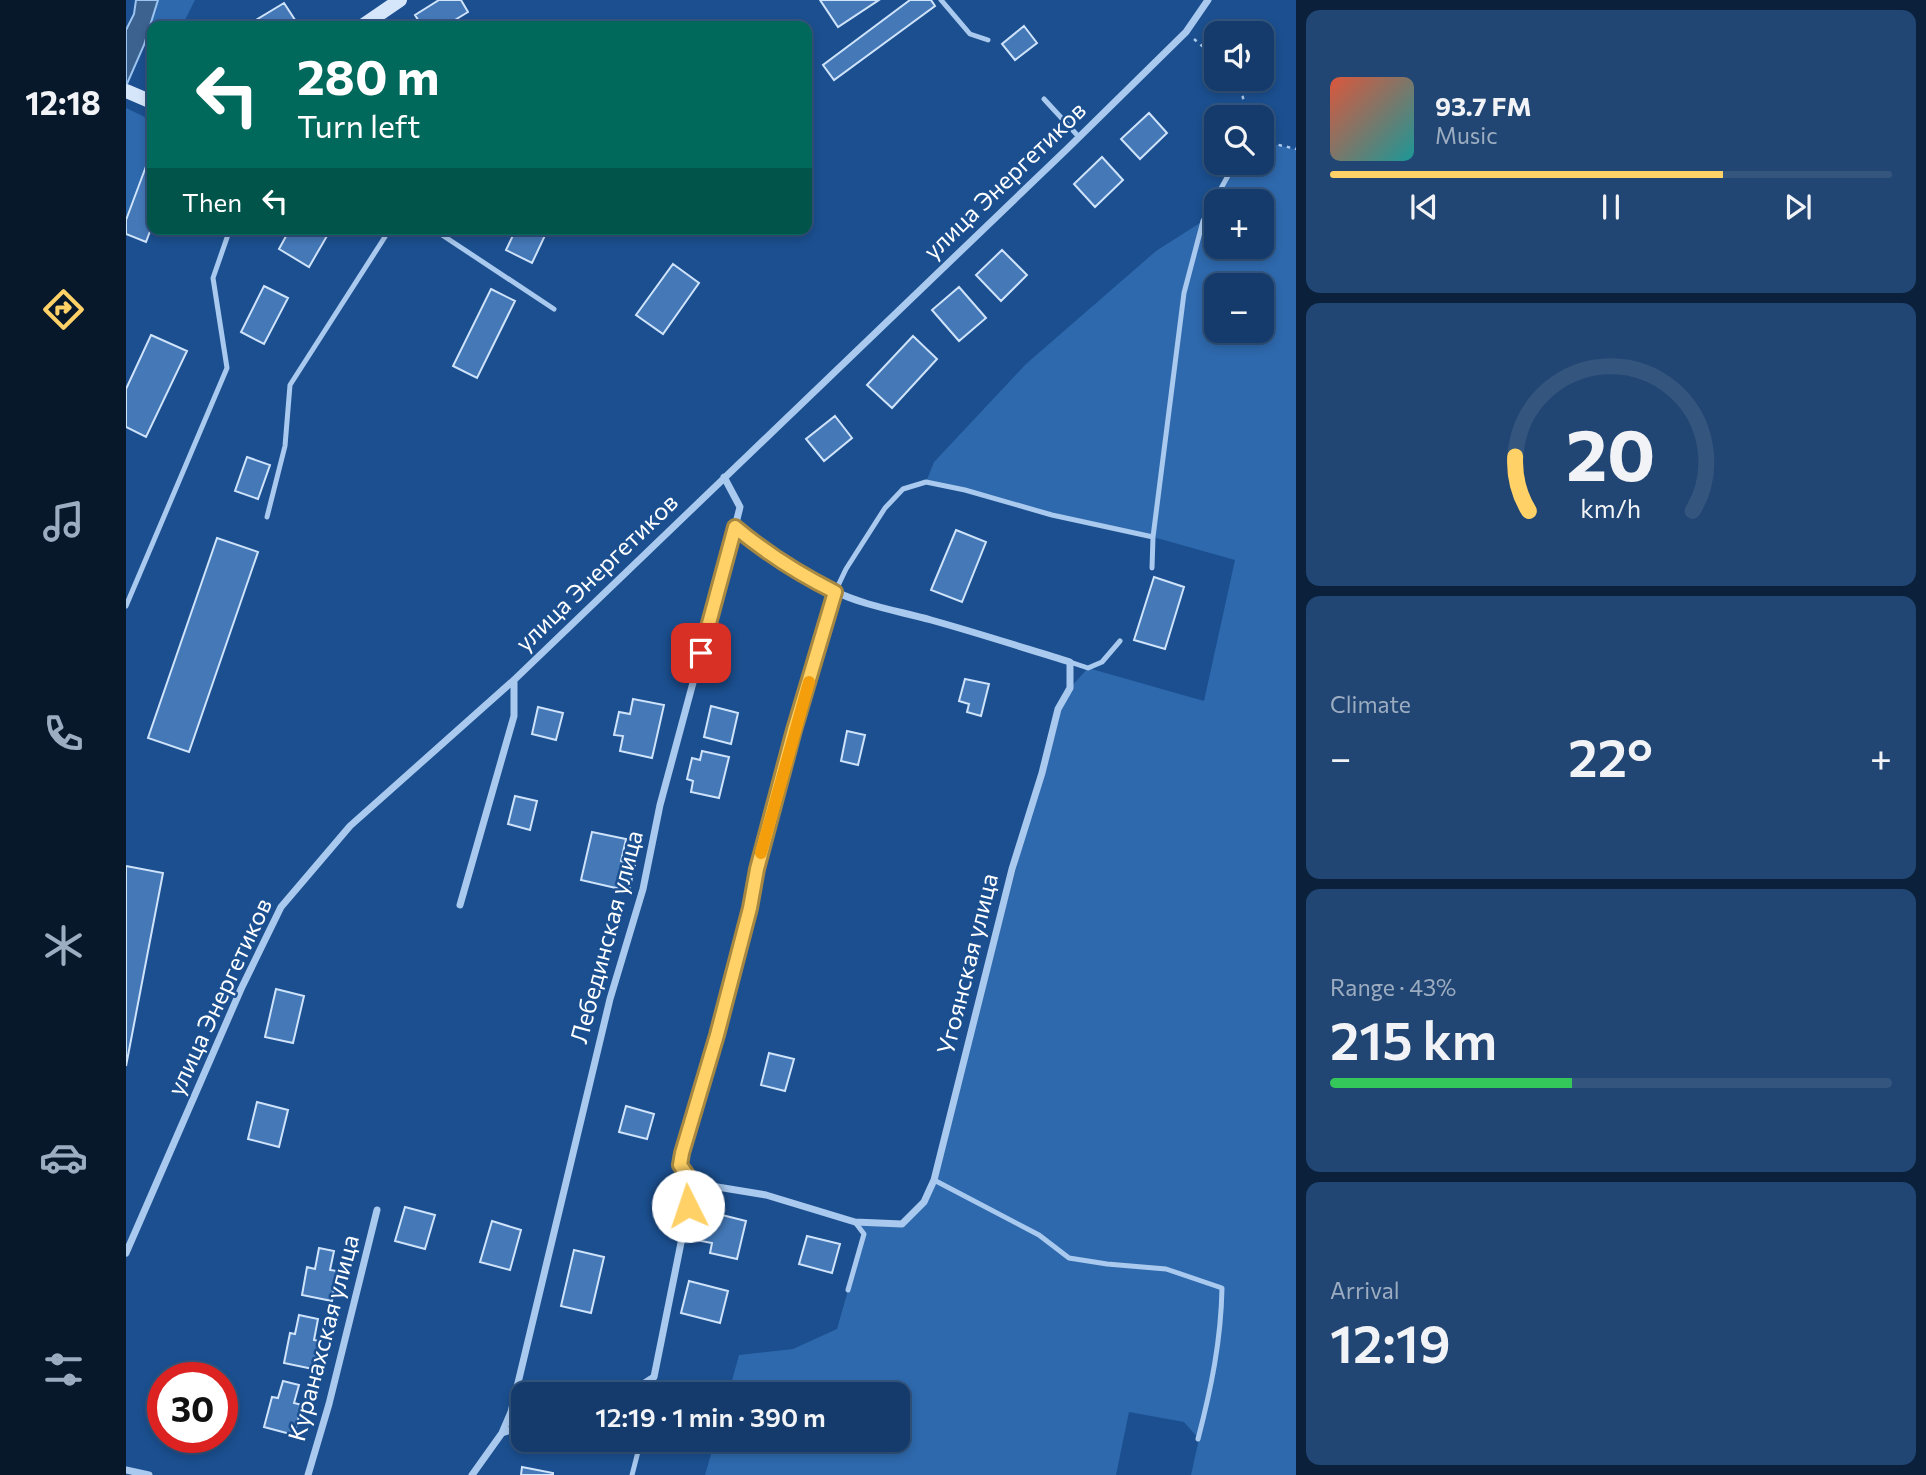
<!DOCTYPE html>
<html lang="en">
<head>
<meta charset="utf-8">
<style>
	body { margin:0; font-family:Commissioner,sans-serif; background:#214673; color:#f1f3f6; height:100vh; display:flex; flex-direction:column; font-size:26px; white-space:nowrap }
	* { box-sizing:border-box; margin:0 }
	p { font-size:23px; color:#9dadc1 }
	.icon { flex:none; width:38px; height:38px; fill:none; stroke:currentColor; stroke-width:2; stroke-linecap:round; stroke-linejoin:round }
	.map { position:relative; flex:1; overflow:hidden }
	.side { display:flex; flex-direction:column; gap:10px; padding:10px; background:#0b203b; width:630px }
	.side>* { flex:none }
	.top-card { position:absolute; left:21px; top:21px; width:665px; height:214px; border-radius:14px; box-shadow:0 4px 10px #0003,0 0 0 2px #33557e; background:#00695c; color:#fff; overflow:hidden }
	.tools { position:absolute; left:1078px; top:21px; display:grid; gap:14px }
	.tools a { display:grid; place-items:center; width:70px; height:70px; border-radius:14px; background:#143b6b; box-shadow:0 4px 10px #0003,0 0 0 2px #33557e; font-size:35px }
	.speed { position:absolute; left:21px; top:1362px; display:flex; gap:14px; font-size:35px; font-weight:700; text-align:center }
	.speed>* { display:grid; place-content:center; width:91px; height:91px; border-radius:50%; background:#143b6b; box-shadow:0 4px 10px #0003,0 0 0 2px #33557e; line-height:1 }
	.speed .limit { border:10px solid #d22; background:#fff; color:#111 }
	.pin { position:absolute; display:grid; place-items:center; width:60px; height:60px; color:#fff; margin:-30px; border-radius:14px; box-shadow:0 4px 10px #0006 }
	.me { position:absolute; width:77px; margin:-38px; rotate:356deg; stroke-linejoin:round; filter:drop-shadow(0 0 5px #0008) }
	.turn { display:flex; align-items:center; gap:24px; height:147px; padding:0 35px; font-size:32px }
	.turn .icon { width:91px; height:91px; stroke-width:2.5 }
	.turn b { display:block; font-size:49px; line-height:60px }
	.then { display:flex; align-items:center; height:66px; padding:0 35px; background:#0003; gap:14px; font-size:26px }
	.big { font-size:52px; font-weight:600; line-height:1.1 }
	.side .card { flex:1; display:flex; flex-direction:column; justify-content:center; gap:10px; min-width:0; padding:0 24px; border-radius:14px; background:#214673 }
	.side .dial { align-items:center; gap:0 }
	.dial svg { height:182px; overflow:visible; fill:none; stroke:#33557e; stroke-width:7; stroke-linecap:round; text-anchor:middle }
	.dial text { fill:#f1f3f6; stroke:none }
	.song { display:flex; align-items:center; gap:21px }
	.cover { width:84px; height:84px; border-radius:10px; background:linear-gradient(135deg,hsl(10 70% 55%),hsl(180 70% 35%)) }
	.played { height:7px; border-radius:4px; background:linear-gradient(90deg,#ffd166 70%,#33557e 70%) }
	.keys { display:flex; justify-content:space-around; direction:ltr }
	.heat { display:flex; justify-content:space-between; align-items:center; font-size:38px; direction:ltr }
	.charge { height:10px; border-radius:5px; background:linear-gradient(90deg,#34c759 43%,#33557e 0) }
	.trip { position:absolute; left:385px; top:1382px; width:399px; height:70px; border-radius:14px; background:#143b6b; box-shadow:0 4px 10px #0003,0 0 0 2px #33557e; font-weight:600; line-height:70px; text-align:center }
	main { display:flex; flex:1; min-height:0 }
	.tab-bar { display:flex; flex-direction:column; width:126px; justify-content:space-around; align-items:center; background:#08182b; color:#9dadc1 }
	.tab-bar .icon { width:49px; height:49px }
	.tab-bar .active { color:#ffd166 }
	.tab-bar b { font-size:32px; color:#f1f3f6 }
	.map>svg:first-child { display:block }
	.green { fill:#2e69ad; fill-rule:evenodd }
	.water { fill:#3c6290; stroke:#9cc4f0; stroke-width:2 }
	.building { fill:#4478b7; stroke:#cfe3fa; stroke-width:2 }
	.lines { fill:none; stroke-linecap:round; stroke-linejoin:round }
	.path { stroke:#a9c9ee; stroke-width:2.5; stroke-dasharray:3.5 5; stroke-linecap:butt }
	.lane { stroke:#a9c9ee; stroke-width:5 }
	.street { stroke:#a9c9ee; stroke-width:7 }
	.secondary { stroke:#d6e6fa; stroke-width:14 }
	.route-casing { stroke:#a68842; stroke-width:18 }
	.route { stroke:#ffd166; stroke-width:12 }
	.slow { stroke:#f59e0b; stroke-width:12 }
	.labels { text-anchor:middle; stroke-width:5; stroke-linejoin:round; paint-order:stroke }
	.street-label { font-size:24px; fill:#fff; stroke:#1b4f8f }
</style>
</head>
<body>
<main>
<nav class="tab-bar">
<b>12:18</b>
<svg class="icon active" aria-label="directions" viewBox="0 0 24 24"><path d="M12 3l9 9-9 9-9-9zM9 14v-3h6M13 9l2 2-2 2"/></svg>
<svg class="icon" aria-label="music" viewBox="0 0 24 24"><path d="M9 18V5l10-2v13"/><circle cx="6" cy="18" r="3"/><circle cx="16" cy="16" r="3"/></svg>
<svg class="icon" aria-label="phone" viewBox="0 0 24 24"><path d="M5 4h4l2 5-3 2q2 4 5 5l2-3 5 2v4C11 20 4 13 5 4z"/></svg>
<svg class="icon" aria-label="climate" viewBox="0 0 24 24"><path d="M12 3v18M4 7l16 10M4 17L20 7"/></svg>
<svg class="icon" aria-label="car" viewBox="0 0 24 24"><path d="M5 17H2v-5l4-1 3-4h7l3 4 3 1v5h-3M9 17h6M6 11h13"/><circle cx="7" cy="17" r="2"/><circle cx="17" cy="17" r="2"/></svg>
<svg class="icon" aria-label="filters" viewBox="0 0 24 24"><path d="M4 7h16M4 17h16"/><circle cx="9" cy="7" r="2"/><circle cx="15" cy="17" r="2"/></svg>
</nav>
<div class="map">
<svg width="1170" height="1475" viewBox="0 0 1170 1475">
	<rect width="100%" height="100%" fill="#1b4f8f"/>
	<path class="green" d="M 32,0 L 69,0 L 56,26 L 26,26 L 26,60 L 18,45 Z
		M 0,108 L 23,119 C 30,154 12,187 0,220 Z
		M 1136,141 L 1168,149 L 1170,146 L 1170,1475 L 1065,1475 L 1073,1439 L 1058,1422 L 1003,1412 L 990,1475 L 579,1475 L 589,1440 L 772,1440 L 772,1395 L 602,1395 L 613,1355 L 667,1349 L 711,1329 L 738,1234 L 729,1222 L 776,1224 L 798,1202 L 808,1180 L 932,709 L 944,688 L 962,668 L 1078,701 L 1109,560 L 1027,537 L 800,482 L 808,462 L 900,364 L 1030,251 L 1077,221 L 1109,163 L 1136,163 ZM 1090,201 L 1136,201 L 1136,247 L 1090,247 ZM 1090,285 L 1136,285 L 1136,331 L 1090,331 Z"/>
	<path class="water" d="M 10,0 L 32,0 L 18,45 L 0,86 L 0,30 L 8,14 Z"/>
	<path class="building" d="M 313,0 L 335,0 L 342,12 L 319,26 L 296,26 L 289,15 Z
		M 694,0 L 753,0 L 712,27 Z
		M 784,0 L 805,0 L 809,6 L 708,80 L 697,65 Z
		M 158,3 L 173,26 L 127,26 L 125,23 Z
		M 898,26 L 911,43 L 889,60 L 876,44 Z
		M 1023,113 L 1041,133 L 1014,159 L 995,139 Z
		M 25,153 L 26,226 L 20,242 L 0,234 L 0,220 Z
		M 976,157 L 997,180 L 969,207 L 948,184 Z
		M 164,229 L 205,229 L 183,267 L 153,249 Z
		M 390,229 L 422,229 L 406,263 L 380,250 Z
		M 876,250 L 901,275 L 875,301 L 850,275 Z
		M 547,264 L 573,283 L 537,334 L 510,315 Z
		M 138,286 L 162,298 L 138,344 L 115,332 Z
		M 833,287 L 860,318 L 833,341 L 806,310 Z
		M 365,289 L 389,301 L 351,378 L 327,366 Z
		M 25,335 L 61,351 L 20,437 L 0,427 L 0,389 Z
		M 787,336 L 811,359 L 766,408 L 741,385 Z
		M 709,416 L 726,438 L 698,461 L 680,439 Z
		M 121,457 L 144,465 L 132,499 L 109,491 Z
		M 830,530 L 860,542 L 836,602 L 805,590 Z
		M 91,538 L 132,552 L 63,752 L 22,738 Z
		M 1028,577 L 1058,587 L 1039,649 L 1008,640 Z
		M 839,679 L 863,684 L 855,716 L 841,712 L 843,704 L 833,701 Z
		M 507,699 L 538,705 L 526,758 L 494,751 L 497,736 L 488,735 L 493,712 L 504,714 Z
		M 585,706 L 612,713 L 605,744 L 578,737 Z
		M 412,707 L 437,713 L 430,740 L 406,734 Z
		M 721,731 L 739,735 L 732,765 L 715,761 Z
		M 576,751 L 603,757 L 593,798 L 565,792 L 567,781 L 561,779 L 566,758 L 574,760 Z
		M 389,796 L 411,801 L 404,830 L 382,824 Z
		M 466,832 L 500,839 L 495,861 L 509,865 L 503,891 L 455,880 Z
		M 0,866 L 37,873 L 0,1066 Z
		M 150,989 L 178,996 L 167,1043 L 139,1037 Z
		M 643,1053 L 668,1059 L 659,1091 L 635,1085 Z
		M 131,1102 L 162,1110 L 153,1147 L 122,1139 Z
		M 500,1106 L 528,1114 L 521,1139 L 493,1132 Z
		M 279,1207 L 309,1215 L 299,1249 L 269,1241 Z
		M 592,1214 L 620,1221 L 611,1259 L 584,1253 L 586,1243 L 570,1240 L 575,1221 L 590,1224 Z
		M 366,1221 L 395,1230 L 384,1270 L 354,1262 Z
		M 681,1236 L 714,1244 L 706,1273 L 673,1264 Z
		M 193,1248 L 208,1251 L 204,1270 L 211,1271 L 206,1301 L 176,1295 L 181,1267 L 189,1269 Z
		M 448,1250 L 478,1257 L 465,1313 L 435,1306 Z
		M 563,1281 L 602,1291 L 594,1323 L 555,1313 Z
		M 173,1315 L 192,1319 L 188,1340 L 193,1341 L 187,1369 L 158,1363 L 164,1333 L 169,1334 Z
		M 157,1381 L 173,1385 L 168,1403 L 176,1405 L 168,1435 L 138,1427 L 146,1397 L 152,1398 Z
		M 396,1467 L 427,1473 L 427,1475 L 395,1475 Z"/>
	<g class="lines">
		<path class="path" d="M 1068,39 L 1090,58
			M 1114,79 L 1120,117
			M 1136,141 L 1170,149"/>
		<path class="lane" d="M 815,0 L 844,34 L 862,40
			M 918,99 L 953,137
			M 307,229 L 428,309
			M 141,517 L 159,446 L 164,385 L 264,229
			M 1027,537 L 1058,293 L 1077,221 L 1109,163
			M 709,592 L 720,569 L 759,508 L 777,489 L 800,482 L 839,490 L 926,515 L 1027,537 L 1026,568
			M 0,606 L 101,368 L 87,278 L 104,229
			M 944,662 L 962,668 L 976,662 L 994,641
			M 808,1180 L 913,1235 L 943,1258 L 981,1264 L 1040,1269 L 1096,1288 C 1095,1341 1085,1389 1072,1439
			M 722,1290 L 738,1234 L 729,1222
			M 524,1395 L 528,1377
			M 506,1475 L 515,1440"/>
		<path class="street" d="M 334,905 L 388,716 L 388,680
			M 567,1183 L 640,1195 L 729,1222 L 776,1224 L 798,1202 L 808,1180 L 886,869 L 916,773 L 932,709 L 944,688 L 944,662 C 898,648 852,633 805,620 C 773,611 739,606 708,591 C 672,575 639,552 609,527
			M 0,1253 L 115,989 L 155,907 L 224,826 L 388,680 L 941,149 L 1060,32 L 1082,0
			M 492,1395 L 508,1390 L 528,1377 L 567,1183 L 554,1165 L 556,1154 L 591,1035 L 624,908 L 630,869 L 668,730 L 709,592
			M 376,1433 L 397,1426
			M 0,1470 L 23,1475
			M 182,1475 L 203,1404 L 251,1210
			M 346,1475 L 376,1433 L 385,1412 L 484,999 L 517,889 L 534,805 L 609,527 L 614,507 L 598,477"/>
		<path class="secondary" d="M 236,26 L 274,0
			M 0,91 L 26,102"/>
	</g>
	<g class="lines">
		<g class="route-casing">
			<path id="route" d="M 562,1206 L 567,1183 L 554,1165 L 556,1153 L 591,1035 L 624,908 L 631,869 L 668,730 L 709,592 C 673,574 640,553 609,527 L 575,653"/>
		</g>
		<use href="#route" class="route"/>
		<path class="slow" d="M 635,853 L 683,682"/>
	</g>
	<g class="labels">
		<g class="street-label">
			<text transform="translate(879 181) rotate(-44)" y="8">улица Энергетиков</text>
			<text transform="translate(471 573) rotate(-44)" y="8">улица Энергетиков</text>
			<text transform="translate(481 937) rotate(-75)" y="8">Лебединская улица</text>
			<text transform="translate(842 964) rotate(-76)" y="8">Угоянская улица</text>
			<text transform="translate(94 997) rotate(-65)" y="8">улица Энергетиков</text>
			<text transform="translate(198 1338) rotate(-75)" y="8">Куранахская улица</text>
		</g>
	</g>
</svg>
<div class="tools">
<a><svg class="icon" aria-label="sound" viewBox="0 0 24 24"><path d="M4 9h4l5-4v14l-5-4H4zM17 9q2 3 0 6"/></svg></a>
<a><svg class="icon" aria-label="search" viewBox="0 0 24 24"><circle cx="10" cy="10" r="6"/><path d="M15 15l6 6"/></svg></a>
<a>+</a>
<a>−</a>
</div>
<div class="speed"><div class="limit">30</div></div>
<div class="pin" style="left:575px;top:653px;background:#d93025"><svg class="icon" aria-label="arrive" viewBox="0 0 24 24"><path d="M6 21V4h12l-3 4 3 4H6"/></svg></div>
<svg class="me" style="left:562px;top:1206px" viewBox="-20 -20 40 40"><circle r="19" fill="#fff"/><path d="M0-13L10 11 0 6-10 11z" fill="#ffd166"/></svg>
<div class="trip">12:19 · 1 min · 390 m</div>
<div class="top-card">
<div class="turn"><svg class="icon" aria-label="left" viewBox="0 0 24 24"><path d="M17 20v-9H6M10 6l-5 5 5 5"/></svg><div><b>280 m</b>Turn left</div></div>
<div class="then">Then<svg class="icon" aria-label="left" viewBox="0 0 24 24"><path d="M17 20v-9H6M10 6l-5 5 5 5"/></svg></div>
</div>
</div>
<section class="side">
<div class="card">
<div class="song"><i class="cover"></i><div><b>93.7 FM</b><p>Music</p></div></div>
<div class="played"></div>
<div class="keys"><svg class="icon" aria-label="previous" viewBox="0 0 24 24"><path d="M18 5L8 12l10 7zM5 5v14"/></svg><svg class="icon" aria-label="pause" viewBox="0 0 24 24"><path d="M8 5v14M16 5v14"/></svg><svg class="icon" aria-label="next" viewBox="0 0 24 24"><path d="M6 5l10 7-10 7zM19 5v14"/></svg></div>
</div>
<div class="card dial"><svg viewBox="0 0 100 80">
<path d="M14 69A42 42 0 1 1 86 69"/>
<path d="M14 69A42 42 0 0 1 8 45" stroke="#ffd166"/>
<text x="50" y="56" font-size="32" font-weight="700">20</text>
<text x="50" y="72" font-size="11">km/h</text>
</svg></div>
<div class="card"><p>Climate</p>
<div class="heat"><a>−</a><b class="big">22°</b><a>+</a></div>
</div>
<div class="card"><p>Range · 43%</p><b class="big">215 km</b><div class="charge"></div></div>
<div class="card"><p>Arrival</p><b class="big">12:19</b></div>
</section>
</main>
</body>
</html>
